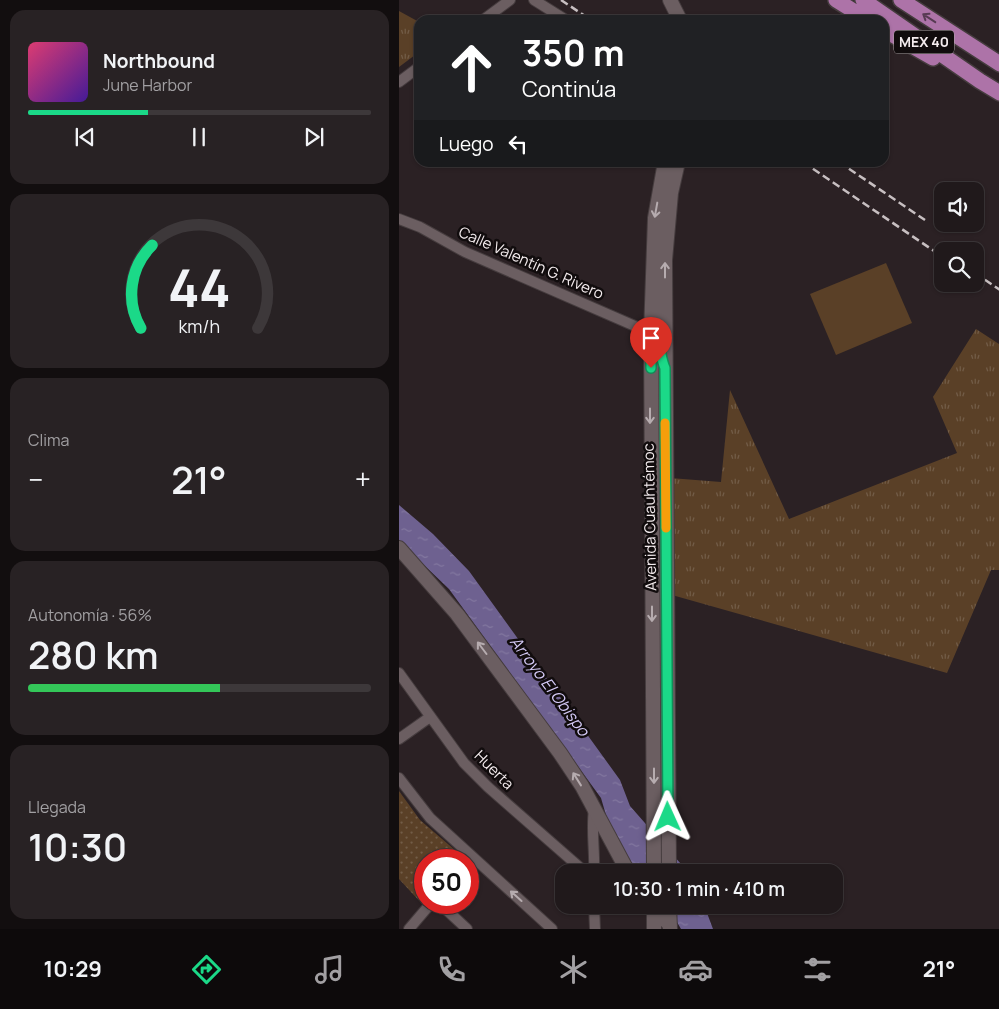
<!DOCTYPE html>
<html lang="es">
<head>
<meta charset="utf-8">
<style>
	body { margin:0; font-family:Manrope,sans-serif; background:#282224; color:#f1f3f6; height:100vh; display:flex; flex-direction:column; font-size:19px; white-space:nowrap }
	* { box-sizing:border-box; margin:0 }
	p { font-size:16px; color:#a2a0a3 }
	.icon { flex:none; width:28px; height:28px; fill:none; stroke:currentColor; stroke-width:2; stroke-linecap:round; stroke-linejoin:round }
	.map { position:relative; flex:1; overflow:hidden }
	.panel { display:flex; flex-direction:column; gap:10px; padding:10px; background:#120e0f; width:399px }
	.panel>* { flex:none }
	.hud { position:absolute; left:15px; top:15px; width:475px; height:152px; border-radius:15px; box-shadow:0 1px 4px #0004,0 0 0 1px #3d383a; background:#202124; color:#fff; overflow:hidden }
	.buttons { position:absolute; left:535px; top:182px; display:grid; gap:10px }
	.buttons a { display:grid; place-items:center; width:50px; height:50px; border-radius:10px; background:#20191b; box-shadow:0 1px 4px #0004,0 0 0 1px #3d383a; font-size:25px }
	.speed { position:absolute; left:15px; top:849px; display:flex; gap:10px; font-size:25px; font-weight:700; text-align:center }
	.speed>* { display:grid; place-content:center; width:65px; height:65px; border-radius:50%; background:#20191b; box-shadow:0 1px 4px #0004,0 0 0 1px #3d383a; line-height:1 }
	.speed .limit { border:8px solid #d22; background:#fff; color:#111 }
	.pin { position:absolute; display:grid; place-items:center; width:42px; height:42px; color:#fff; margin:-51px -21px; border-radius:50% 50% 50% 0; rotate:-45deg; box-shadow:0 0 5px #0007 }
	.pin .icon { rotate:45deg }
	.me { position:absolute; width:55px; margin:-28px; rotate:359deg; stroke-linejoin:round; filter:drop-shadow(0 0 4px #0008) }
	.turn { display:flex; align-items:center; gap:18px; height:105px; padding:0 25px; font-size:22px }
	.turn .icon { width:65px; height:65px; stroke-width:2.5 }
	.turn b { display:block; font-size:35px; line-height:42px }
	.then { display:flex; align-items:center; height:48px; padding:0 25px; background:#0003; gap:10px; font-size:19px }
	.big { font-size:38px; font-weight:600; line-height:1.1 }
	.panel .tile { flex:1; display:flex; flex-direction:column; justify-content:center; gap:8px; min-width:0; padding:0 18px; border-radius:15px; background:#282224 }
	.panel .dial { align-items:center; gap:0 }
	.dial svg { height:130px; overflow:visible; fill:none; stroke:#3d383a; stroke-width:7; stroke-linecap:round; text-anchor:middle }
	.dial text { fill:#f1f3f6; stroke:none }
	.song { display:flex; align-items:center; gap:15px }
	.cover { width:60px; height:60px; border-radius:8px; background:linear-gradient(135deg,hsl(340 70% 55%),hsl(260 70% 35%)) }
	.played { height:5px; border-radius:2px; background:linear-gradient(90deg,#1bd988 35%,#3d383a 35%) }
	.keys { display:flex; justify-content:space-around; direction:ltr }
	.heat { display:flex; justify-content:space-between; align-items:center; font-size:28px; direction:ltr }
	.charge { height:8px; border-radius:4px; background:linear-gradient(90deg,#34c759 56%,#3d383a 0) }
	.trip { position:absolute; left:156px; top:864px; width:288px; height:50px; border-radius:15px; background:#20191b; box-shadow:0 1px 4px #0004,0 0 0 1px #3d383a; font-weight:600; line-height:50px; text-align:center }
	.tabs { display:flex; height:80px; justify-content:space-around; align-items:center; background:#0d0a0b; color:#a2a0a3 }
	.tabs .icon { width:35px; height:35px }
	.tabs .current { color:#1bd988 }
	.tabs b { font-size:22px; color:#f1f3f6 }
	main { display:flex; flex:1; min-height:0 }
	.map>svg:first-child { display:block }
	.grass { fill:url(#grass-tufts) }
	.park { fill:url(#park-dots) }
	.pitch { fill:#5a4027 }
	.water { fill:url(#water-ripples) }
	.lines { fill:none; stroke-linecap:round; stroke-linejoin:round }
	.street-casing { stroke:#453c3e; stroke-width:12 }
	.secondary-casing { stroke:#453c3e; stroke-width:16 }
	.primary-casing { stroke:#453c3e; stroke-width:18 }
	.street { stroke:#6b5e61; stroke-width:10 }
	.secondary { stroke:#6b5e61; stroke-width:14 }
	.primary { stroke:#ad73a8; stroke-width:15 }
	.rail { stroke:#c7bfc1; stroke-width:2.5; stroke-dasharray:8 4; stroke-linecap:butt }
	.oneway { stroke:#573a53 }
	.oneway2 { stroke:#b6acaf }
	.route-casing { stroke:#128d58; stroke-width:12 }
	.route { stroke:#1bd988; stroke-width:9 }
	.slow { stroke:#f59e0b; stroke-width:9 }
	.labels { text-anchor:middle; stroke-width:5; stroke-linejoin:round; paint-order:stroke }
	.shield { fill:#110c0d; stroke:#b0a9aa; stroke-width:1 }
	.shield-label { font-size:14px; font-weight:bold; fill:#f4ecee }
	.street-label { font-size:15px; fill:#f4ecee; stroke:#110c0d }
	.water-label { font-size:16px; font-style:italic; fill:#d3c9f5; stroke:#110c0d }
</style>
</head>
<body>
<main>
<section class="panel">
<div class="tile">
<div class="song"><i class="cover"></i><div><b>Northbound</b><p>June Harbor</p></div></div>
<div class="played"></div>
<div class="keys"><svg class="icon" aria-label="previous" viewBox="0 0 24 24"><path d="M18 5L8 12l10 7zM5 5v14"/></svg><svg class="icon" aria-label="pause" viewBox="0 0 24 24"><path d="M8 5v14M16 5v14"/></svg><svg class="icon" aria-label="next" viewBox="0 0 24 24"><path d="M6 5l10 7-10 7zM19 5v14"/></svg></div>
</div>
<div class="tile dial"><svg viewBox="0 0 100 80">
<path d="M14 69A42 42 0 1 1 86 69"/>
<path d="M14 69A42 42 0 0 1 21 18" stroke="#1bd988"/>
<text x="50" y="56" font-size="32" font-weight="700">44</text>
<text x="50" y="72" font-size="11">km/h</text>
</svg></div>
<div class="tile"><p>Clima</p>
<div class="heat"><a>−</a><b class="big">21°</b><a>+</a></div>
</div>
<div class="tile"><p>Autonomía · 56%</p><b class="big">280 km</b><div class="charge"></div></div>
<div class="tile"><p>Llegada</p><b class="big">10:30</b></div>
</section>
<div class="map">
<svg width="601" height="929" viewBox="0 0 601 929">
	<defs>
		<pattern id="grass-tufts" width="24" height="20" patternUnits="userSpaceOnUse" patternTransform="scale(1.25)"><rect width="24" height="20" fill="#5a4027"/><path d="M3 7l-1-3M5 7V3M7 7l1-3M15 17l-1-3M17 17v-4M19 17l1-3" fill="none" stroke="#725c47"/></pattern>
		<pattern id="park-dots" width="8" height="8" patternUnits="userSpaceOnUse" patternTransform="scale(1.25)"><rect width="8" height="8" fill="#5a4027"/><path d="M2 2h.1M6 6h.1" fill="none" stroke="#725c47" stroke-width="1.8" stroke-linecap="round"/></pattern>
		<pattern id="water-ripples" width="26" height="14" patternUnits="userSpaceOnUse" patternTransform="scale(1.25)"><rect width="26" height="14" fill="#6e6190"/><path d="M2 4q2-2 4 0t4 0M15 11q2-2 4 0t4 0" fill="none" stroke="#8378a0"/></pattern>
	</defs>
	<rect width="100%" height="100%" fill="#2b2124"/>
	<path class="grass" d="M 0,11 L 20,22 L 20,52 L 0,67 Z
		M 577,329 L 600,344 L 600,570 L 592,570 L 548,673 L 273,595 L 271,478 L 322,482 L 331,390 L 390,519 L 558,453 L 534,397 Z"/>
	<path class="park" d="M 0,791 L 21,820 L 64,857 L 62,860 L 26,860 L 26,901 L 24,905 L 0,879 Z"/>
	<path class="pitch" d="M 487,263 L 513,323 L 437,355 L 411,294 Z"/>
	<path class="water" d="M 0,505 L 34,534 L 70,571 L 221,780 L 231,806 L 289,872 L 237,872 L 209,822 L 202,798 L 50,589 L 0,541 Z
		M 268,905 L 305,905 L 314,929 L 282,929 Z"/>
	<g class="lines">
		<g class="street-casing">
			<path id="street" d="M 135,0 L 167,20
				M 84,20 L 111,0
				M 0,82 L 20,67
				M 0,219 L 21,227 L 66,252 L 252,333
				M 0,673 L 65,763 L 89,787 L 186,872
				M 0,739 L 31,717
				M 0,778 L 31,818 L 153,929
				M 195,809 C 192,830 196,851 195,872
				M 39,902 L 68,929
				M 195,905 L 196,929
				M 10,929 L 33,902"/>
		</g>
		<g class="secondary-casing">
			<path id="secondary" d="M 271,0 L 281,20
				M 0,548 L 58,614 L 161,753 L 183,786 L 229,872
				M 255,872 L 252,333 L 256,218 L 266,162
				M 270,872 L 266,260 L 272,193 L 279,162
				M 251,905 L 271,925
				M 270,905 L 271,929
				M 255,906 L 255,929"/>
		</g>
		<g class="primary-casing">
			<path id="primary" d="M 437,0 L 469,20
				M 464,0 L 581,81 L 601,93
				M 502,0 L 601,64
				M 485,30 L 534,58"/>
		</g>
		<use href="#street" class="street"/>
		<use href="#secondary" class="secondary"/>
		<use href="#primary" class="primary"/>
		<path class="rail" d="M 162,0 L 192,20
			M 404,162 L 544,257
			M 440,162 L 526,220
			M 576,273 L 601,290"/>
	</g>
	<defs><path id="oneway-shaft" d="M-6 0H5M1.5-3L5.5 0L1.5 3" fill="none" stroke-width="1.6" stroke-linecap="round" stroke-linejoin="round" transform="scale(1.25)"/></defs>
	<use class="oneway" href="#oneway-shaft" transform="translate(530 18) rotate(-147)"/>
	<g class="oneway2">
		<use href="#oneway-shaft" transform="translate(257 210) rotate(100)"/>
		<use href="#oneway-shaft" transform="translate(266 270) rotate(-90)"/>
		<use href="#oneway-shaft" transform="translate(251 416) rotate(90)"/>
		<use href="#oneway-shaft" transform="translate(253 614) rotate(90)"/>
		<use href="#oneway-shaft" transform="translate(83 648) rotate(-127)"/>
		<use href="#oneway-shaft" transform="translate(255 776) rotate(90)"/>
		<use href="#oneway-shaft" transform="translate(178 779) rotate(-122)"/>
		<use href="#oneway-shaft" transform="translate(117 896) rotate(-138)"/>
	</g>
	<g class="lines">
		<g class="route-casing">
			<path id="route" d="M 252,368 L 252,333 C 263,343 260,354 266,368 L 269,817"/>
		</g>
		<use href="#route" class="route"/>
		<path class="slow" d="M 266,423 L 267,528"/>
	</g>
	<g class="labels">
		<rect class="shield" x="495" y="30.5" width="60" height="23" rx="4"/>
		<g class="shield-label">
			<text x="525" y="47">MEX 40</text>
		</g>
		<g class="street-label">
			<text transform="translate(132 263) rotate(24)" y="5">Calle Valentín G. Rivero</text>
			<text transform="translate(251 517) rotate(-91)" y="5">Avenida Cuauhtémoc</text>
			<text transform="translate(95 770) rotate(45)" y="5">Huerta</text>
		</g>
		<g class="water-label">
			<text transform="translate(151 686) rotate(53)" y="6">Arroyo El Obispo</text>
		</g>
	</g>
</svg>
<div class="buttons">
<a><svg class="icon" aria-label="sound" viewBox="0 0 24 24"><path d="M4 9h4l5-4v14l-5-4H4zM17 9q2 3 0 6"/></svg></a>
<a><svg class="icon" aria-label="search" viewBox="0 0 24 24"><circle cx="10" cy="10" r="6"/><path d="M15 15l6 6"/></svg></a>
</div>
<div class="speed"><div class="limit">50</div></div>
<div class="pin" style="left:252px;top:368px;background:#d93025"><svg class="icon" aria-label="arrive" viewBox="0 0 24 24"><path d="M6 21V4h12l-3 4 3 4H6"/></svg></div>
<svg class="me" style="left:269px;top:817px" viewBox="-20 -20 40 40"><path d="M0-17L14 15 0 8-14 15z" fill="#1bd988" stroke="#fff" stroke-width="4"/></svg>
<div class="trip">10:30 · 1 min · 410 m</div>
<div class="hud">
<div class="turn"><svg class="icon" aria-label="ahead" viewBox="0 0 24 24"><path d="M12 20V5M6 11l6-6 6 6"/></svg><div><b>350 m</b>Continúa</div></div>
<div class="then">Luego<svg class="icon" aria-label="left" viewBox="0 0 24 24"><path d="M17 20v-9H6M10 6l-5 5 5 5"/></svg></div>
</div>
</div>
</main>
<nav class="tabs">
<b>10:29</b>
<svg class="icon current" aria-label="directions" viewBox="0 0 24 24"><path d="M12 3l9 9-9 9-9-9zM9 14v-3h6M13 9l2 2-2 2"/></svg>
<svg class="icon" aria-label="music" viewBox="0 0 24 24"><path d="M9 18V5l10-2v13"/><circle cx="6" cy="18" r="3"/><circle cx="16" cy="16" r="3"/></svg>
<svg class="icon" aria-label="phone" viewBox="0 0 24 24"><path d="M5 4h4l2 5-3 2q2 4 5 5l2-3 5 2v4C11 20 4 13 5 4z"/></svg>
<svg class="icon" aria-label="climate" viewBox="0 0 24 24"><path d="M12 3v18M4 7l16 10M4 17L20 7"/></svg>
<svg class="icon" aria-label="car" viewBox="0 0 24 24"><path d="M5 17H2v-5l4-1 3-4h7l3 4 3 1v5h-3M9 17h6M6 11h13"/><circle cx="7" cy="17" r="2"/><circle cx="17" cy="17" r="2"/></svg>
<svg class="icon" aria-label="filters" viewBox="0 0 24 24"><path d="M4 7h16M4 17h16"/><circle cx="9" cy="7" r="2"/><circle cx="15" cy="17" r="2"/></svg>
<b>21°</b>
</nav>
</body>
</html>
